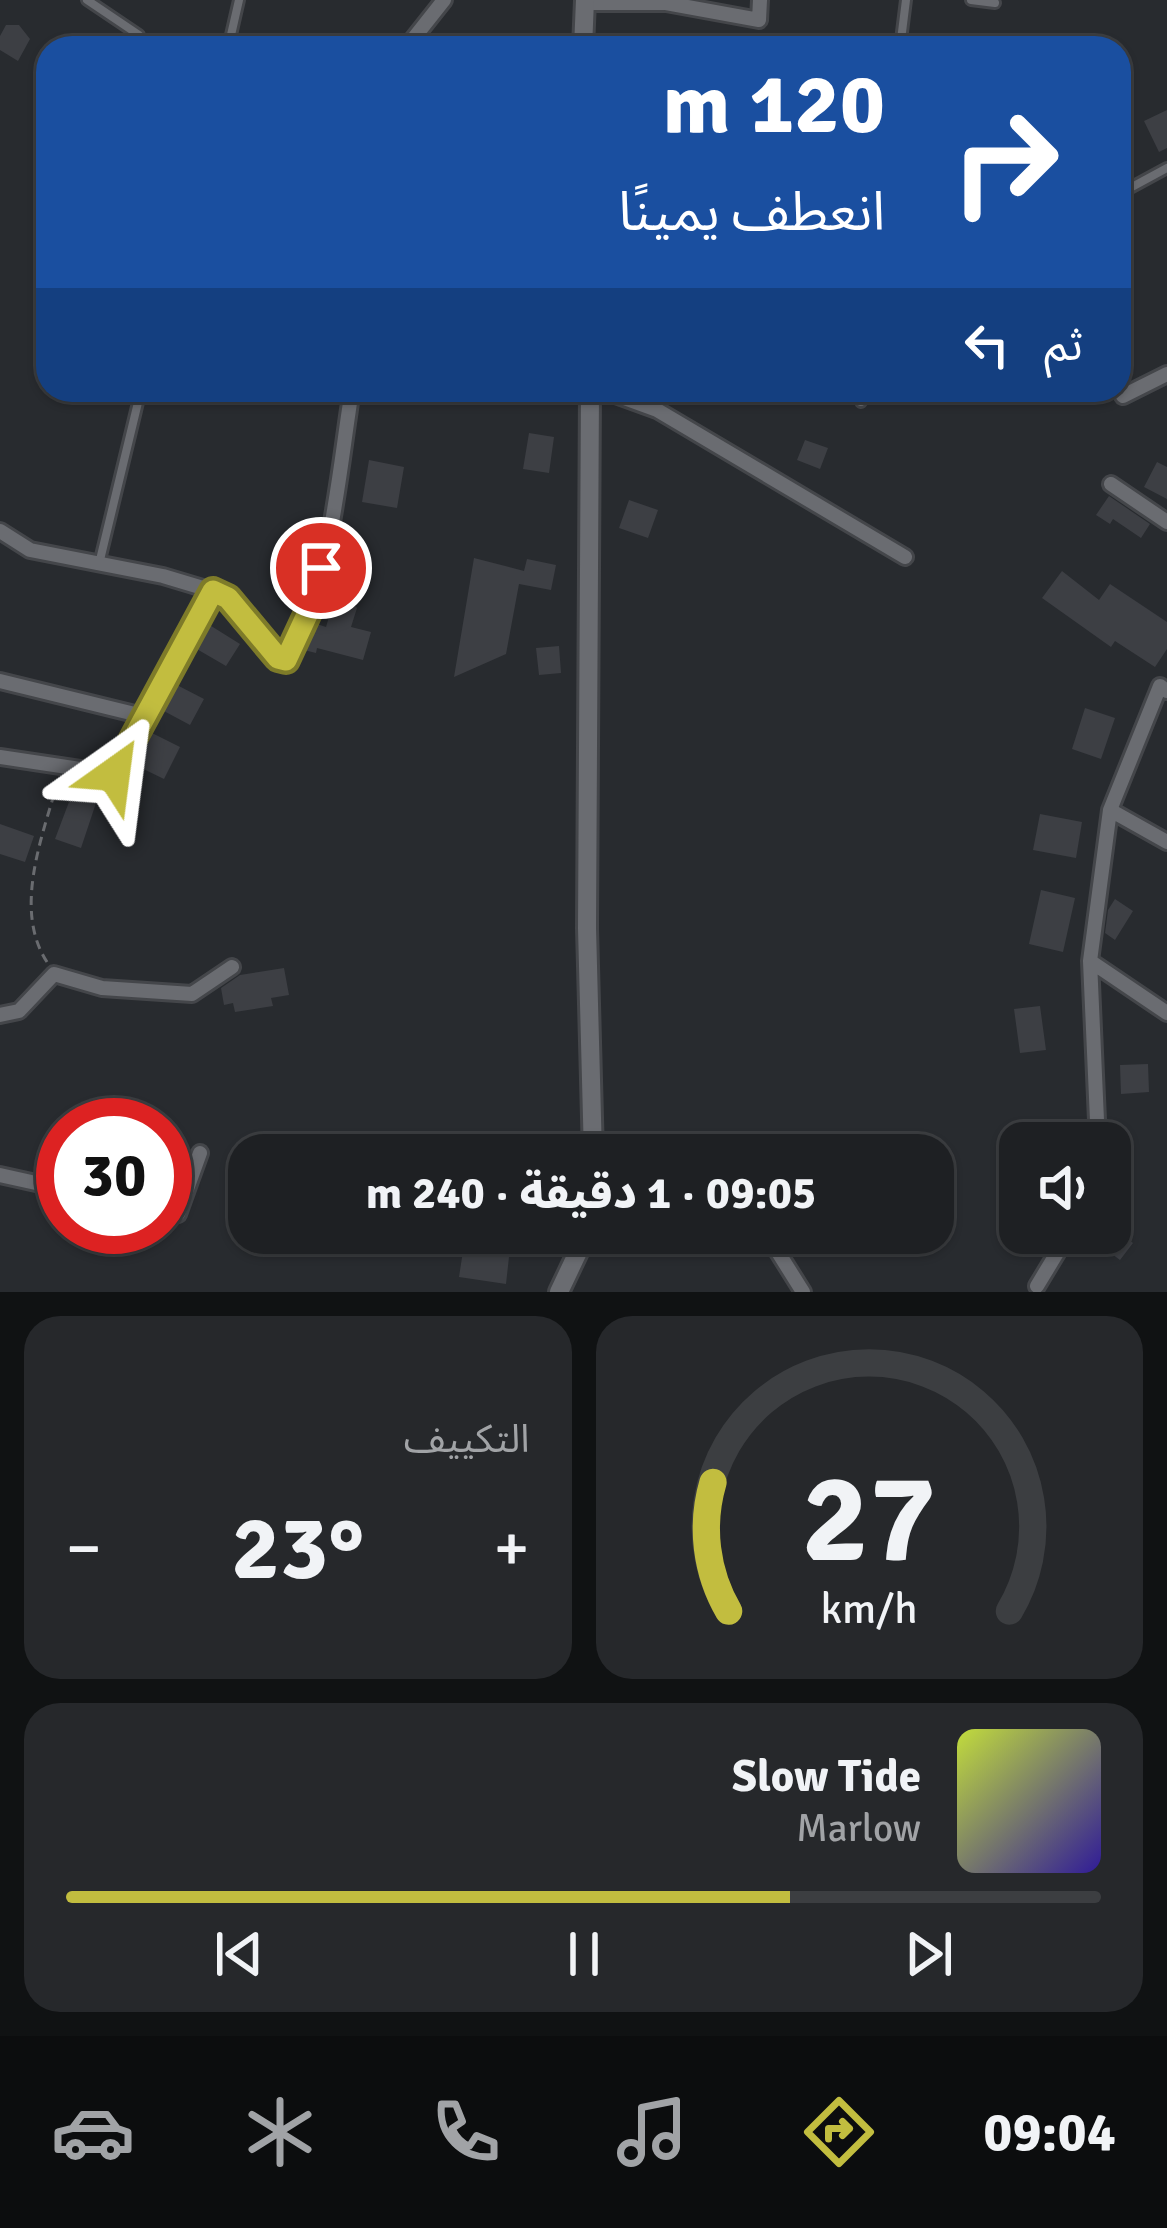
<!DOCTYPE html>
<html lang="ar">
<head>
<meta charset="utf-8">
<style>
	body { margin:0; font-family:Signika,"Noto Sans Arabic",sans-serif; background:#26282b; color:#f1f3f6; direction:rtl; height:100vh; display:flex; flex-direction:column; font-size:45px; white-space:nowrap }
	* { box-sizing:border-box; margin:0 }
	p { font-size:39px; color:#a1a3a6 }
	.icon { flex:none; width:66px; height:66px; fill:none; stroke:currentColor; stroke-width:2; stroke-linecap:round; stroke-linejoin:round }
	.map { position:relative; height:1292px; overflow:hidden; direction:ltr }
	.panel { display:flex; flex-direction:column; gap:24px; padding:24px; background:#101213; flex:1 }
	.panel>* { flex:none }
	.guide { position:absolute; left:36px; top:36px; width:1095px; height:366px; border-radius:36px; box-shadow:0 3px 9px #0004,0 0 0 3px #3c3e41; direction:rtl; background:#1a4fa0; color:#fff; overflow:hidden }
	.controls { position:absolute; left:999px; top:1122px; display:grid; gap:24px }
	.controls a { display:grid; place-items:center; width:132px; height:132px; border-radius:24px; background:#1e2023; box-shadow:0 3px 9px #0004,0 0 0 3px #3c3e41; font-size:60px }
	.speed { position:absolute; left:36px; top:1098px; display:flex; gap:24px; font-size:60px; font-weight:700; text-align:center }
	.speed>* { display:grid; place-content:center; width:156px; height:156px; border-radius:50%; background:#1e2023; box-shadow:0 3px 9px #0004,0 0 0 3px #3c3e41; line-height:1 }
	.speed .limit { border:18px solid #d22; background:#fff; color:#111 }
	.pin { position:absolute; display:grid; place-items:center; width:102px; height:102px; color:#fff; margin:-51px; border:6px solid #fff; border-radius:50%; box-shadow:0 3px 12px #0007 }
	.me { position:absolute; width:132px; margin:-66px; rotate:31deg; stroke-linejoin:round; filter:drop-shadow(0 0 9px #0008) }
	.turn { display:flex; align-items:center; gap:42px; height:252px; padding:0 48px; font-size:54px }
	.turn .icon { width:156px; height:156px; stroke-width:2.5 }
	.turn b { display:block; font-size:84px; line-height:102px }
	.then { display:flex; align-items:center; height:114px; padding:0 48px; background:#0003; gap:24px; font-size:45px }
	.big { font-size:90px; font-weight:800; line-height:1.1 }
	.panel .card { flex:1; display:flex; flex-direction:column; justify-content:center; gap:18px; min-width:0; padding:0 42px; border-radius:36px; background:#26282b }
	.panel .dial { align-items:center; gap:0 }
	.dial svg { height:312px; overflow:visible; fill:none; stroke:#3c3e41; stroke-width:7; stroke-linecap:round; text-anchor:middle }
	.dial text { fill:#f1f3f6; stroke:none }
	.song { display:flex; align-items:center; gap:36px }
	.cover { width:144px; height:144px; border-radius:18px; background:linear-gradient(135deg,hsl(70 70% 55%),hsl(250 70% 35%)) }
	.played { height:12px; border-radius:6px; background:linear-gradient(90deg,#c2bd3f 70%,#3c3e41 70%) }
	.keys { display:flex; justify-content:space-around; direction:ltr }
	.heat { display:flex; justify-content:space-between; align-items:center; font-size:66px; direction:ltr }
	.panel .tiles { flex:1; display:grid; gap:24px; grid-template-columns:1fr 1fr }
	.card:last-child { grid-column:span 2 }
	.trip { position:absolute; left:228px; top:1134px; width:726px; height:120px; border-radius:36px; background:#1e2023; box-shadow:0 3px 9px #0004,0 0 0 3px #3c3e41; font-weight:800; line-height:120px; text-align:center; direction:rtl }
	.tabs { display:flex; height:192px; justify-content:space-around; align-items:center; background:#0c0d0e; color:#a1a3a6 }
	.tabs .icon { width:84px; height:84px }
	.tabs .current { color:#c2bd3f }
	.tabs b { font-size:54px; color:#f1f3f6 }
	.map>svg:first-child { display:block }
	.building { fill:#3d3f44 }
	.lines { fill:none; stroke-linecap:round; stroke-linejoin:round }
	.service-casing { stroke:#44464a; stroke-width:14 }
	.minor-casing { stroke:#44464a; stroke-width:20 }
	.tertiary-casing { stroke:#44464a; stroke-width:24 }
	.path { stroke:#6a6c70; stroke-width:3; stroke-dasharray:9 6; stroke-linecap:butt }
	.service { stroke:#6a6c71; stroke-width:8 }
	.minor { stroke:#6a6c71; stroke-width:14 }
	.tertiary { stroke:#6a6c71; stroke-width:18 }
	.route-casing { stroke:#7e7b29; stroke-width:30 }
	.route { stroke:#c2bd3f; stroke-width:21 }
</style>
</head>
<body>
<div class="map">
<svg width="1167" height="1292" viewBox="0 0 1167 1292">
	<rect width="100%" height="100%" fill="#282b2f"/>
	<path class="building" d="M 6,25 L 19,25 L 30,39 L 18,61 L 0,50 L 0,36 Z
		M 1167,110 L 1167,148 L 1159,152 L 1144,121 Z
		M 529,433 L 554,437 L 549,473 L 523,469 Z
		M 805,440 L 828,448 L 820,469 L 797,460 Z
		M 369,460 L 404,467 L 397,508 L 362,502 Z
		M 1157,462 L 1167,467 L 1167,499 L 1144,487 Z
		M 1109,496 L 1150,524 L 1141,538 L 1113,519 L 1110,524 L 1096,515 Z
		M 629,500 L 658,510 L 648,538 L 619,528 Z
		M 474,558 L 524,571 L 527,559 L 556,565 L 551,590 L 519,584 L 506,654 L 454,677 Z
		M 1062,571 L 1099,600 L 1110,584 L 1167,622 L 1167,649 L 1155,667 L 1115,641 L 1111,647 L 1042,598 Z
		M 335,596 L 350,600 L 357,608 L 351,627 L 371,632 L 363,660 L 317,648 L 316,653 L 304,650 L 317,624 L 326,627 Z
		M 208,624 L 240,644 L 226,666 L 195,648 Z
		M 559,646 L 561,673 L 539,675 L 536,648 Z
		M 175,684 L 204,699 L 190,725 L 162,710 Z
		M 1085,708 L 1115,718 L 1101,759 L 1072,749 Z
		M 150,732 L 180,747 L 164,779 L 133,764 Z
		M 75,786 L 99,794 L 81,848 L 55,839 Z
		M 1040,814 L 1082,822 L 1076,858 L 1033,850 Z
		M 0,824 L 34,836 L 25,862 L 0,854 Z
		M 1041,890 L 1075,898 L 1063,952 L 1029,944 Z
		M 1115,899 L 1133,911 L 1115,940 L 1105,933 L 1108,910 Z
		M 284,968 L 289,995 L 271,998 L 273,1006 L 235,1012 L 233,1003 L 224,1005 L 221,988 L 240,975 Z
		M 1040,1006 L 1046,1050 L 1020,1053 L 1014,1009 Z
		M 1148,1064 L 1149,1092 L 1121,1094 L 1120,1065 Z
		M 1110,1225 L 1133,1243 L 1120,1260 L 1096,1242 L 1103,1233 L 1110,1233 Z
		M 463,1251 L 509,1257 L 506,1284 L 459,1277 Z"/>
	<g class="lines">
		<g class="service-casing">
			<path id="service" d="M 87,0 L 139,35
				M 971,0 L 995,3
				M 228,48 L 239,0
				M 900,48 L 906,0
				M 1119,194 L 1167,168
				M 861,402 L 862,390
				M 99,564 L 141,390"/>
		</g>
		<g class="minor-casing">
			<path id="minor" d="M 585,3 L 666,3 L 759,20 L 760,0
				M 406,48 L 444,0
				M 602,390 L 657,410 L 905,557
				M 1123,396 L 1167,374
				M 1111,484 L 1167,522
				M 0,531 L 30,550 L 163,576 L 213,591 L 228,598 L 278,658 L 286,660 C 330,596 339,468 352,390
				M 0,681 L 147,717
				M 0,757 L 114,774 L 213,591
				M 1110,810 L 1167,842
				M 1090,961 L 1167,1013
				M 0,1015 L 19,1011 L 54,974 L 102,988 L 192,994 L 232,967
				M 1098,1143 L 1090,961 L 1110,810 L 1160,686 L 1167,691
				M 0,1175 L 63,1189
				M 165,1211 L 178,1214 L 200,1153
				M 766,1233 L 803,1292
				M 1037,1286 L 1069,1233"/>
		</g>
		<g class="tertiary-casing">
			<path id="tertiary" d="M 583,48 L 585,0
				M 590,390 L 587,928 L 593,1155
				M 559,1292 L 587,1233"/>
		</g>
		<path class="path" d="M 47,962 C 13,910 42,837 58,781"/>
		<use href="#service" class="service"/>
		<use href="#minor" class="minor"/>
		<use href="#tertiary" class="tertiary"/>
	</g>
	<g class="lines">
		<g class="route-casing">
			<path id="route" d="M 114,774 L 213,591 L 228,598 L 278,658 L 286,660 L 313,602 L 321,568"/>
		</g>
		<use href="#route" class="route"/>
	</g>
</svg>
<div class="controls">
<a><svg class="icon" aria-label="sound" viewBox="0 0 24 24"><path d="M4 9h4l5-4v14l-5-4H4zM17 9q2 3 0 6"/></svg></a>
</div>
<div class="speed"><div class="limit">30</div></div>
<div class="pin" style="left:321px;top:568px;background:#d93025"><svg class="icon" aria-label="arrive" viewBox="0 0 24 24"><path d="M6 21V4h12l-3 4 3 4H6"/></svg></div>
<svg class="me" style="left:114px;top:774px" viewBox="-20 -20 40 40"><path d="M0-17L14 15 0 8-14 15z" fill="#c2bd3f" stroke="#fff" stroke-width="4"/></svg>
<div class="trip">09:05 · 1 دقيقة · 240 m</div>
<div class="guide">
<div class="turn"><svg class="icon" aria-label="right" viewBox="0 0 24 24"><path d="M7 20v-9h11M14 6l5 5-5 5"/></svg><div><b>120 m</b>انعطف يمينًا</div></div>
<div class="then">ثم<svg class="icon" aria-label="left" viewBox="0 0 24 24"><path d="M17 20v-9H6M10 6l-5 5 5 5"/></svg></div>
</div>
</div>
<section class="panel">
<div class="tiles">
<div class="card dial"><svg viewBox="0 0 100 80">
<path d="M14 69A42 42 0 1 1 86 69"/>
<path d="M14 69A42 42 0 0 1 10 36" stroke="#c2bd3f"/>
<text x="50" y="56" font-size="32" font-weight="700">27</text>
<text x="50" y="72" font-size="11">km/h</text>
</svg></div>
<div class="card"><p>التكييف</p>
<div class="heat"><a>−</a><b class="big">23°</b><a>+</a></div>
</div>
<div class="card">
<div class="song"><i class="cover"></i><div><b>Slow Tide</b><p>Marlow</p></div></div>
<div class="played"></div>
<div class="keys"><svg class="icon" aria-label="previous" viewBox="0 0 24 24"><path d="M18 5L8 12l10 7zM5 5v14"/></svg><svg class="icon" aria-label="pause" viewBox="0 0 24 24"><path d="M8 5v14M16 5v14"/></svg><svg class="icon" aria-label="next" viewBox="0 0 24 24"><path d="M6 5l10 7-10 7zM19 5v14"/></svg></div>
</div>
</div>
</section>
<nav class="tabs">
<b>09:04</b>
<svg class="icon current" aria-label="directions" viewBox="0 0 24 24"><path d="M12 3l9 9-9 9-9-9zM9 14v-3h6M13 9l2 2-2 2"/></svg>
<svg class="icon" aria-label="music" viewBox="0 0 24 24"><path d="M9 18V5l10-2v13"/><circle cx="6" cy="18" r="3"/><circle cx="16" cy="16" r="3"/></svg>
<svg class="icon" aria-label="phone" viewBox="0 0 24 24"><path d="M5 4h4l2 5-3 2q2 4 5 5l2-3 5 2v4C11 20 4 13 5 4z"/></svg>
<svg class="icon" aria-label="climate" viewBox="0 0 24 24"><path d="M12 3v18M4 7l16 10M4 17L20 7"/></svg>
<svg class="icon" aria-label="car" viewBox="0 0 24 24"><path d="M5 17H2v-5l4-1 3-4h7l3 4 3 1v5h-3M9 17h6M6 11h13"/><circle cx="7" cy="17" r="2"/><circle cx="17" cy="17" r="2"/></svg>
</nav>
</body>
</html>
